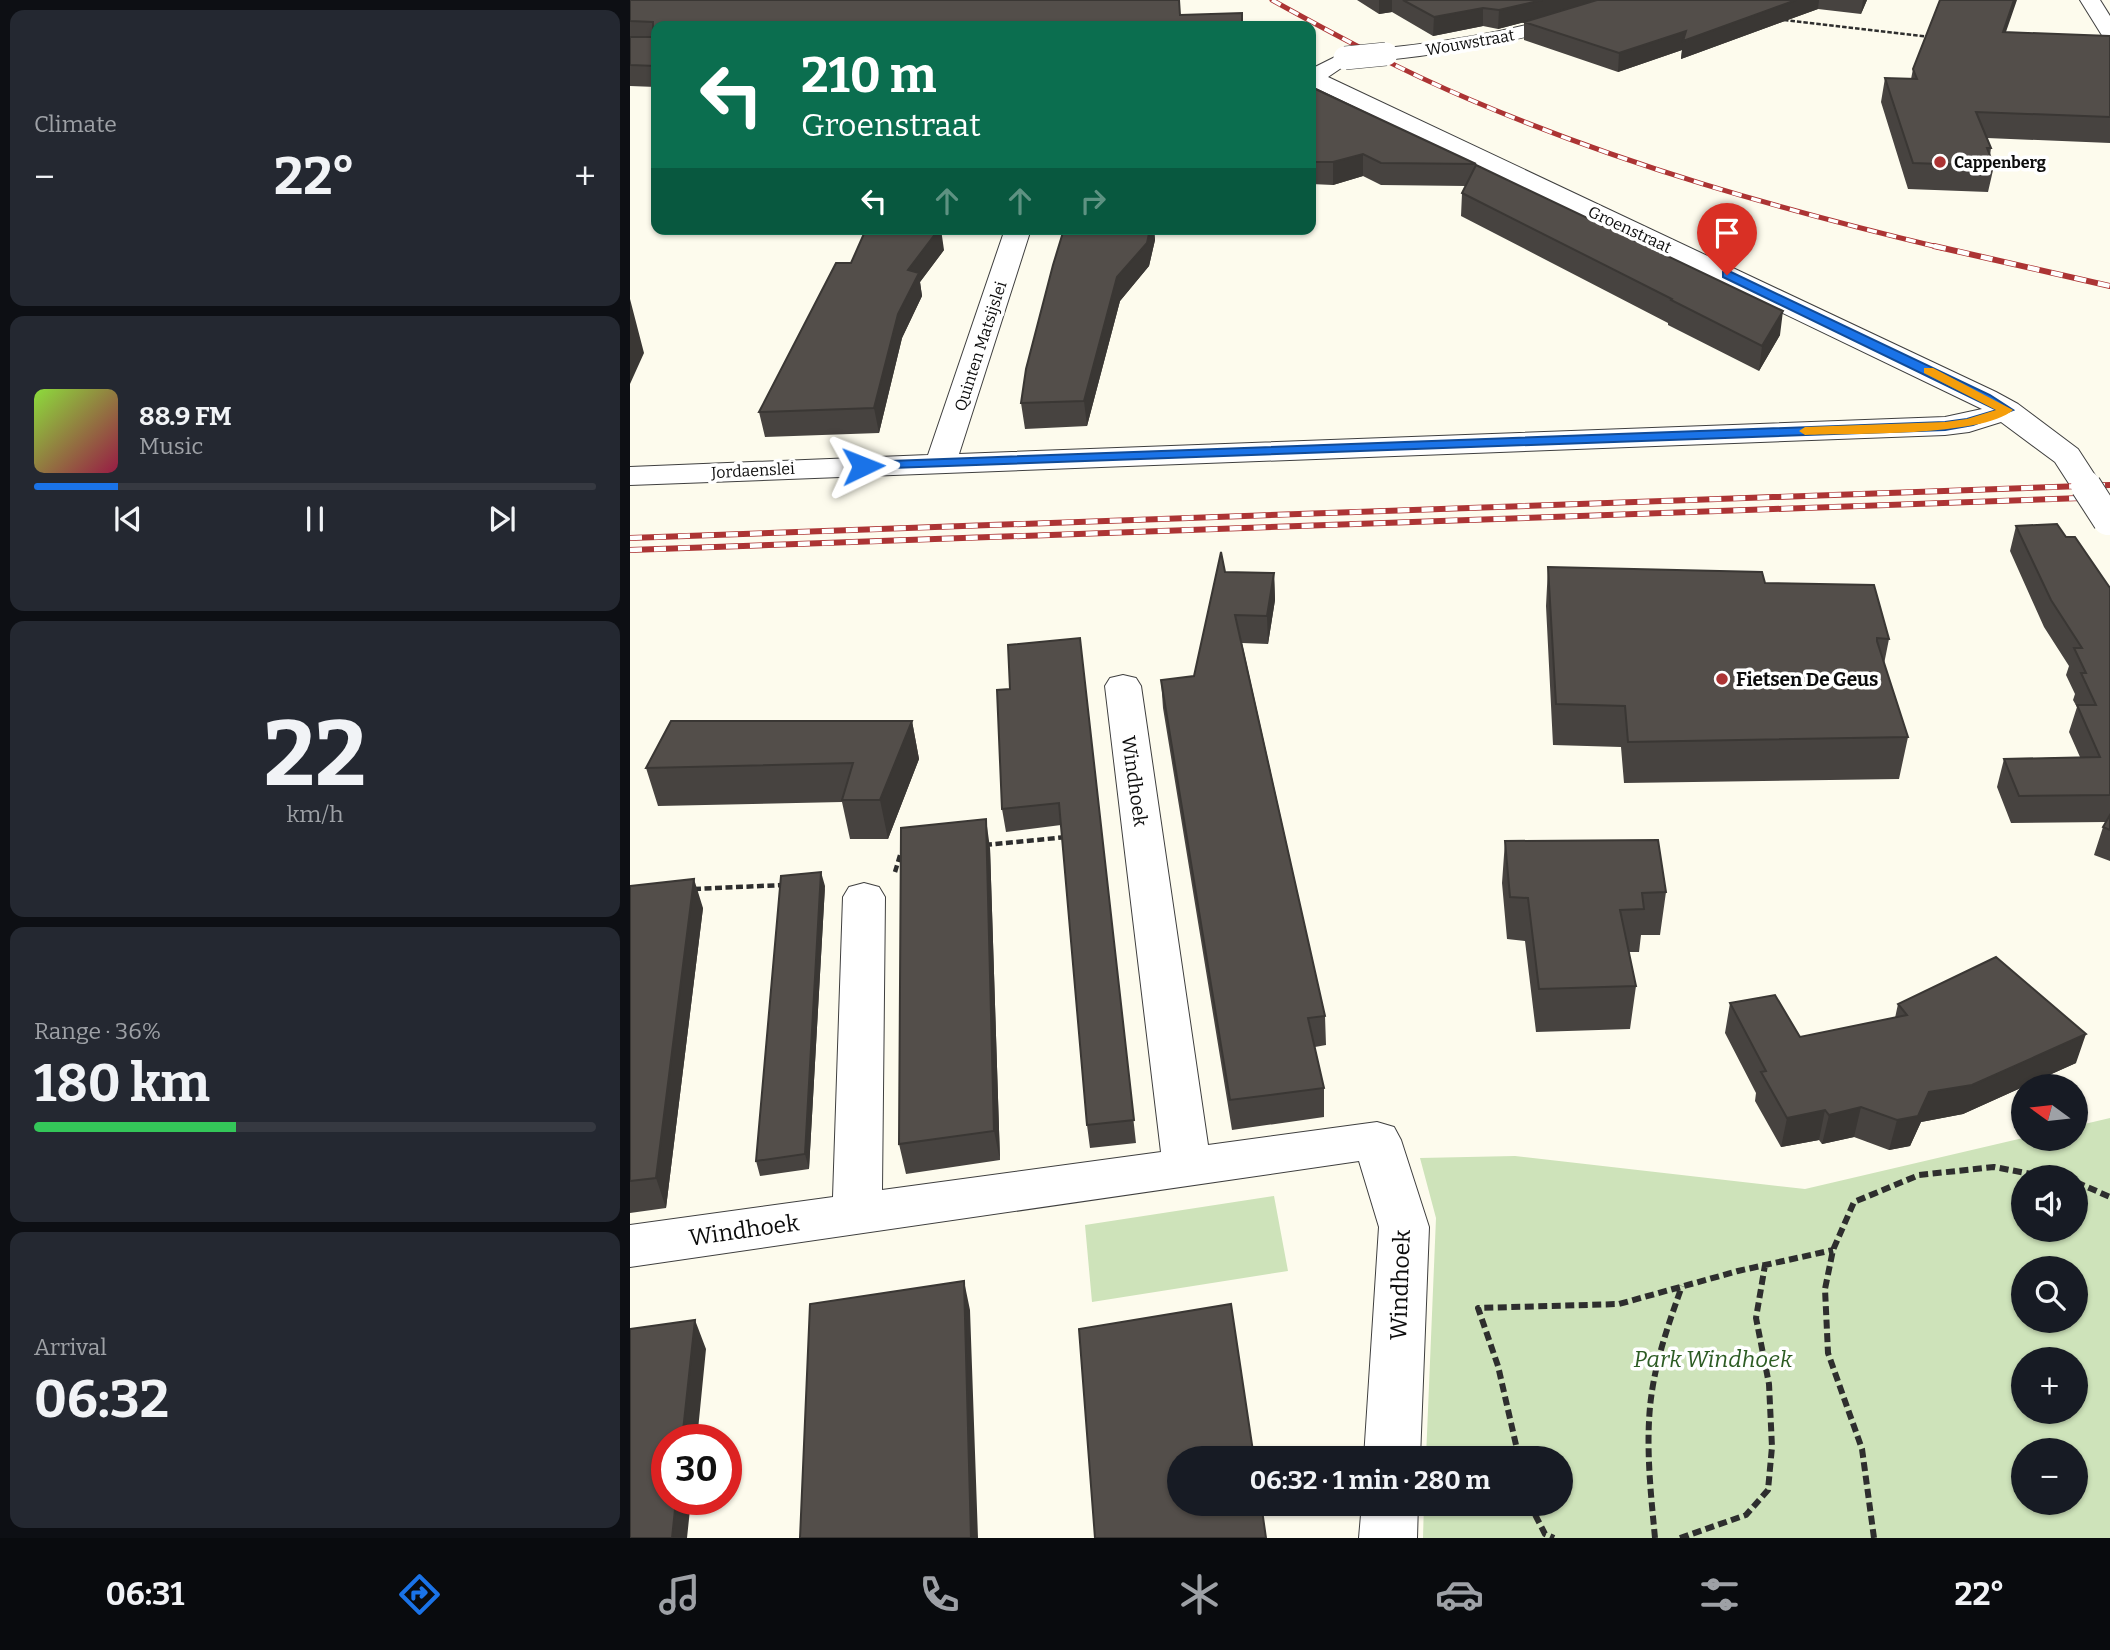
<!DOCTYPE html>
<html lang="en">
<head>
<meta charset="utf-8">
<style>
	body { margin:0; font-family:Bitter,serif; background:#242831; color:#f1f3f6; height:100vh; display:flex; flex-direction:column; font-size:26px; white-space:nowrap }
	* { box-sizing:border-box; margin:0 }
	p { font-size:23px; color:#9ea1a6 }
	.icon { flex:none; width:38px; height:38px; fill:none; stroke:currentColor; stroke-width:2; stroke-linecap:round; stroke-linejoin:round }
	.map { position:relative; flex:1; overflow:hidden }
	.side { display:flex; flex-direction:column; gap:10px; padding:10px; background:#0d0f14; width:630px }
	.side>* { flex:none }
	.hud { position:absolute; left:21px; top:21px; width:665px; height:214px; border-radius:14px; box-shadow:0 2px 5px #0004; background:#0b6e4f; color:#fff; overflow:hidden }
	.needle { width:46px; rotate:285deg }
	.buttons { position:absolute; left:1381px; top:1074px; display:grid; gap:14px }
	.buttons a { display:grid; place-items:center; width:77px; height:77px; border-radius:50%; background:#171b24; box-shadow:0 2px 5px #0004; font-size:35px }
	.speed { position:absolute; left:21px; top:1424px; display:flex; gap:14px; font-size:35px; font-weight:700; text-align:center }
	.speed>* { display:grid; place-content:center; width:91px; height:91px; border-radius:50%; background:#171b24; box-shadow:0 2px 5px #0004; line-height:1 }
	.speed .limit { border:10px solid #d22; background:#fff; color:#111 }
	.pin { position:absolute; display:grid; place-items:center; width:60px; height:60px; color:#fff; margin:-72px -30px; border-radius:50% 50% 50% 0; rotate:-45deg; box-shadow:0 0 7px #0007 }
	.pin .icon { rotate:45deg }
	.me { position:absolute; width:77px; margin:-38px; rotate:88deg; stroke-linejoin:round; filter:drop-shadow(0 0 5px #0008) }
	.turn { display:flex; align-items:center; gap:24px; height:147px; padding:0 35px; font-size:32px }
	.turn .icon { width:91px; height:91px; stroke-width:2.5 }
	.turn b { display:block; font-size:49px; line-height:60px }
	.lanes { display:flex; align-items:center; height:66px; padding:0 35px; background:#0003; justify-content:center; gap:35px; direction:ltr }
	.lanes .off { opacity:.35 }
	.big { font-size:52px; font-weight:700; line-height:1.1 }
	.side .widget { flex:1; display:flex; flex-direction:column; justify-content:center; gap:10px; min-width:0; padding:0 24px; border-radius:14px; background:#242831 }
	.side .dial { align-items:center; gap:0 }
	.dial b { font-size:91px; line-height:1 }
	.song { display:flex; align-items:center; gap:21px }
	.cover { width:84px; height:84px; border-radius:10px; background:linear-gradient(135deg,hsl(90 70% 55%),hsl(340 70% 35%)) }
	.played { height:7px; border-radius:4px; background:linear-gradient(90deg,#1a73e8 15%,#363941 15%) }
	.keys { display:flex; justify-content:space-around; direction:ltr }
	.heat { display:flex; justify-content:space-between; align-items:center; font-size:38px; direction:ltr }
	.charge { height:10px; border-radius:5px; background:linear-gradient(90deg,#34c759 36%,#363941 0) }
	.trip { position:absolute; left:537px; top:1446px; width:406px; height:70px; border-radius:35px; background:#171b24; box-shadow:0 2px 5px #0004; font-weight:700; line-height:70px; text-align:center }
	.dock { display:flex; height:112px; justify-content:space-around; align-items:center; background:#090b0e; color:#9ea1a6 }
	.dock .icon { width:49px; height:49px }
	.dock .current { color:#1a73e8 }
	.dock b { font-size:32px; color:#f1f3f6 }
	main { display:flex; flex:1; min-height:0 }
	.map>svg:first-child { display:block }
	.green { fill:#cee3ba; fill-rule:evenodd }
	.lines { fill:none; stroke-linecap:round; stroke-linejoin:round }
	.minor-casing { stroke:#3f3f3f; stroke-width:2 }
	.path-far2 { stroke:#2e2e2e; stroke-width:2.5; stroke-dasharray:4.5 2; stroke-linecap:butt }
	.path-far1 { stroke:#2e2e2e; stroke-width:4.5; stroke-dasharray:7 3.5; stroke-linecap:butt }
	.path { stroke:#2e2e2e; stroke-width:6; stroke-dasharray:9 4.5; stroke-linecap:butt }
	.minor { fill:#fff; fill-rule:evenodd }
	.rail-far1-casing { stroke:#ac3434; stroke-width:5 }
	.rail-casing { stroke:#ac3434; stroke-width:6 }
	.rail-far1 { stroke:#fff; stroke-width:3.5; stroke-dasharray:10; stroke-linecap:butt }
	.rail { stroke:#fff; stroke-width:4.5; stroke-dasharray:12; stroke-linecap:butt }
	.minor-bridge-far1-casing { stroke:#3f3f3f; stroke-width:24; stroke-linecap:butt }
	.minor-bridge-casing { stroke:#3f3f3f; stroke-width:32; stroke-linecap:butt }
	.minor-bridge-far1 { stroke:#fff; stroke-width:23 }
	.minor-bridge { stroke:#fff; stroke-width:30 }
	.wall { fill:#474340 }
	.shaded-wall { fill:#3a3734 }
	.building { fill:#534e4a; stroke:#3a3734; stroke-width:2 }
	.route { fill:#1a73e8; stroke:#114b97; stroke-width:2 }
	.slow { fill:#f59e0b }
	.poi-dot { fill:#ac3434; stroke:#fff; stroke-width:2.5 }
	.labels { text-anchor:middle; stroke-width:7; stroke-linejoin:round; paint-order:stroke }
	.far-street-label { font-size:16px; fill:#0c0c0c; stroke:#fff }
	.far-poi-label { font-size:16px; font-weight:bold; fill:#0c0c0c; stroke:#fff; text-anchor:start }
	.poi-label { font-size:19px; font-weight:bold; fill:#0c0c0c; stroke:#fff; text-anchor:start }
	.street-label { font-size:19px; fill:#0c0c0c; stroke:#fff }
	.near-street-label { font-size:23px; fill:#0c0c0c; stroke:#fff }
	.near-park-label { font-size:23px; font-style:italic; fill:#2d5c24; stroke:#fff }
</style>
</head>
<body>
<main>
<section class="side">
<div class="widget"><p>Climate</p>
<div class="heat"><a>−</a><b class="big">22°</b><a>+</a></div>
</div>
<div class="widget">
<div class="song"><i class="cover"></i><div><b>88.9 FM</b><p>Music</p></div></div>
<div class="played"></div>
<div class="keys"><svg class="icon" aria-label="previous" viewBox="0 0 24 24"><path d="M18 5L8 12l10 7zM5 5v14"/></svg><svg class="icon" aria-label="pause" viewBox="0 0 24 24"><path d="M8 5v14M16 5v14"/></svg><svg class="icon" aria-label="next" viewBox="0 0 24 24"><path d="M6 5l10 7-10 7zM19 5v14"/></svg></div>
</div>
<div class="widget dial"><b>22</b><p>km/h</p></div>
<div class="widget"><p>Range · 36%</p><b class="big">180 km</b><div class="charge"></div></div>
<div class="widget"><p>Arrival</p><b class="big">06:32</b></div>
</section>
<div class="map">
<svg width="1480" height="1538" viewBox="0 0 1480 1538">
	<rect width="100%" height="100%" fill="#fdfbed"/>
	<path class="green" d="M 1480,1118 L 1480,1538 L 793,1538 L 794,1503 L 931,1503 L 931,1458 L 796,1458 L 806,1218 L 790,1158 L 885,1156 L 1175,1189 L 1393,1138 L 1446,1139 L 1446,1126 ZM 1393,1178 L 1446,1178 L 1446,1230 L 1393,1230 ZM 1393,1269 L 1446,1269 L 1446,1321 L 1393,1321 ZM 1393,1360 L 1446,1360 L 1446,1412 L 1393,1412 ZM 1393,1451 L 1446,1451 L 1446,1503 L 1393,1503 Z
		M 644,1196 L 658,1271 L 462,1302 L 455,1225 Z"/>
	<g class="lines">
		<g class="minor-casing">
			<path id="minor" d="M 978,0 L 1006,0 L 1003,4 C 923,35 841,51 756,60 L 749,58 L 745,54 L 749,50 L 756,48 C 832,40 906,27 978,0 Z
				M 1450,0 L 1470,0 L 1480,16 L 1480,39 L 1473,37 Z
				M 715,52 L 722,54 L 726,58 L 698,77 L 1366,392 L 1388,404 L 1448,449 L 1472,486 L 1467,493 L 1456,495 L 1445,493 L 1425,462 L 1371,422 L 1339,432 L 1315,435 L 0,485 L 0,467 L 298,455 L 375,229 L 401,229 L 329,454 L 1315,417 L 1352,409 L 682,86 L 681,69 Z
				M 493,675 L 506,678 L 511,686 L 578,1145 L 747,1122 L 764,1127 L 771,1140 L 799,1227 L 790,1458 L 734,1458 L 749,1227 L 729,1161 L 0,1267 L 0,1225 L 203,1197 L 213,897 L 219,887 L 234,883 L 249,887 L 255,897 L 252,1190 L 531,1152 L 475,686 L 480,678 Z
				M 732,1503 L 788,1503 L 787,1538 L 729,1538 Z"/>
		</g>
		<path class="path-far2" d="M 1154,20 L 1301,37"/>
		<path class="path-far1" d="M 355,845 L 437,837
			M 265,872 L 271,852 L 277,852
			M 64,889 L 153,885"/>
		<path class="path" d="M 1446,1182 L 1480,1197
			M 889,1458 L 868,1366 L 848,1308 L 989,1304 L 1108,1271 L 1203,1250
			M 899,1503 L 915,1534 L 924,1538
			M 1025,1538 C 1021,1495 1016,1451 1020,1407 C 1024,1365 1038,1325 1052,1286
			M 1050,1538 L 1116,1515 L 1138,1490 L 1142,1447 L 1139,1384 L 1126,1318 L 1135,1265
			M 1244,1538 L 1232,1449 L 1198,1353 L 1195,1289 L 1203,1250 L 1224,1202 L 1289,1175 L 1364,1167 L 1423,1178"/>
		<use href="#minor" class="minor"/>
		<g class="rail-far1-casing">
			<path id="rail-far1" d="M 642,0 C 707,36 772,71 841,100 C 993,165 1152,210 1312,248"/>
		</g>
		<g class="rail-casing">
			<path id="rail" d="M 1304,246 L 1480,286
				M 0,538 L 1480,485
				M 0,550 L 1480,497"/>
		</g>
		<use href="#rail-far1" class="rail-far1"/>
		<use href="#rail" class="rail"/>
		<g class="minor-bridge-far1-casing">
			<path id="minor-bridge-far1" d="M 715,58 L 756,54"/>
		</g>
		<g class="minor-bridge-casing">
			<path id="minor-bridge" d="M 1456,486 L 1478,520"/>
		</g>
		<use href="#minor-bridge-far1" class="minor-bridge-far1"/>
		<use href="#minor-bridge" class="minor-bridge"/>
	</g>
	<path class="wall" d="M 0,0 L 549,0 L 26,26 L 26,87 L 0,86 Z
		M 727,0 L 1237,0 L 1231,14 L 1188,9 L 1051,59 L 1052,50 L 988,72 L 894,40 L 894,22 L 868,29 L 853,26 L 803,36 L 762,12 L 749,14 Z
		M 1376,32 L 1480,36 L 1480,143 L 1357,138 L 1361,148 L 1360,156 L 1364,166 L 1358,192 L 1278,189 L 1251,102 L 1255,78 L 1281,79 L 1283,69 Z
		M 681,87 L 846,164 L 846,167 L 1150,335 L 1129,371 L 1038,325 L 1038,323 L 831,216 L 832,193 L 836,186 L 751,185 L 733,176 L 703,185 L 681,184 Z
		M 434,229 L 524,229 L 525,240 L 519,266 L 490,301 L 457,426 L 395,429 L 391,403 Z
		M 314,250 L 290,282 L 292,296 L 272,338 L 249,433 L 135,437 L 129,412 L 221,263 Z
		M 1386,526 L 1436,537 L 1480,588 L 1480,861 L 1464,855 L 1473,827 L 1476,822 L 1381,823 L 1367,787 L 1374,759 L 1450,757 L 1439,732 L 1447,707 L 1443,700 L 1445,694 L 1436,675 L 1439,666 L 1414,627 L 1380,551 Z
		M 918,567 L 1135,583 L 1259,639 L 1254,664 L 1278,737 L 1269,779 L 994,783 L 991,747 L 923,745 L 916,606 Z
		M 595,572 L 644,573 L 645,600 L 638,644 L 612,643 L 695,1016 L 696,1045 L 685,1047 L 694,1088 L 694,1117 L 602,1130 L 533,708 L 531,680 L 564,676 Z
		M 450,638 L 506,1143 L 460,1148 L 457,1125 L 431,825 L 376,832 L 372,809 L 380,689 Z
		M 282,721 L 289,759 L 258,839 L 220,839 L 212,802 L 28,806 L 16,768 Z
		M 875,841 L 1036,892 L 1030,935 L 1011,935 L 1009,952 L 999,952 L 1006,986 L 1000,1029 L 906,1032 L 895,941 L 877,939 L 872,883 Z
		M 360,848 L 370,1160 L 276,1174 L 269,1144 Z
		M 0,886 L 73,908 L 36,1208 L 0,1213 Z
		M 195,886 L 179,1169 L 130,1176 L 126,1161 Z
		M 1100,1003 L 1170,1037 L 1265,1018 L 1268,1004 L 1446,1063 L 1333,1114 L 1291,1122 L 1280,1146 L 1259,1150 L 1224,1137 L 1192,1144 L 1189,1140 L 1151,1147 L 1125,1101 L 1126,1093 L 1095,1033 Z"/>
	<path class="shaded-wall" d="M 749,0 L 762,0 L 762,12 L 749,14 Z
		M 912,0 L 970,0 L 923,15 L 868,29 L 869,10 Z
		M 1166,0 L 1189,0 L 1188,9 L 1051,59 L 1052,50 L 988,72 L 989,53 L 1056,31 Z
		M 1233,0 L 1237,0 L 1231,14 Z
		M 1384,0 L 1387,0 L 1368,55 L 1373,32 Z
		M 853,8 L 853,26 L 803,36 L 804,17 Z
		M 733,154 L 733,176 L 703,185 L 703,162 Z
		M 309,229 L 311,229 L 314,250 L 290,282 L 292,296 L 272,338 L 249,433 L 244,408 L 278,270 Z
		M 520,229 L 524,229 L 525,240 L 519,266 L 490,301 L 457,426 L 454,401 L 487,277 Z
		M 0,299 L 14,353 L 0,384 Z
		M 1153,311 L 1150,335 L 1129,371 L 1132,346 Z
		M 644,573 L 645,600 L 638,644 L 637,616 Z
		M 282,721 L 289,759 L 258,839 L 250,800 Z
		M 356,819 L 360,848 L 370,1160 L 364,1131 Z
		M 191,872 L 195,886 L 179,1169 L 175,1154 Z
		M 64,879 L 73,908 L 36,1208 L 26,1178 Z
		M 1456,1034 L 1446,1063 L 1333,1114 L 1291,1122 L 1280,1146 L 1259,1150 L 1267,1120 L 1299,1092 Z
		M 1231,1107 L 1224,1137 L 1192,1144 L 1199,1115 Z
		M 1195,1110 L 1189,1140 L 1151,1147 L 1157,1118 Z
		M 334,1281 L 340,1310 L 348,1538 L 341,1538 Z
		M 65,1320 L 76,1349 L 67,1440 L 52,1440 Z
		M 46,1500 L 61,1500 L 57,1538 L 42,1538 Z"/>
	<path class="building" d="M 0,0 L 549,0 L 550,15 L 612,13 L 612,26 L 26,26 L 26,66 L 0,65 L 0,37 L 23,37 L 23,22 L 0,21 Z
		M 773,0 L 912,0 L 869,10 L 853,8 L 804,17 Z
		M 967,0 L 1166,0 L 1053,41 L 1056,31 L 989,53 L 894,22 Z
		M 1310,0 L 1384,0 L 1373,32 L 1480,36 L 1480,117 L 1346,112 L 1361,148 L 1357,148 L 1364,166 L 1283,163 L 1255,78 L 1287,79 L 1283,69 Z
		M 681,87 L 846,164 L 751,163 L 733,154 L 703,162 L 681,162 Z
		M 846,165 L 1153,311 L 1132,346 L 1041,300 L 1042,299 L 832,193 Z
		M 236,229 L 309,229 L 278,270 L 289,273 L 268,314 L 244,408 L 129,412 L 206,263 L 221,263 Z
		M 434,229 L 520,229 L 517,243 L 487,277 L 454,401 L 391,403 L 396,369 L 423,265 Z
		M 1427,524 L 1436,537 L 1445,537 L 1480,588 L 1480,795 L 1389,796 L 1374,759 L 1470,757 L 1447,705 L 1466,705 L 1451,673 L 1456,673 L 1444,648 L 1452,648 L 1421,600 L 1386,526 Z
		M 591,552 L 595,572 L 644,573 L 637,616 L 605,615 L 695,1016 L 678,1018 L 694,1088 L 600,1100 L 531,680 L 564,676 Z
		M 918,567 L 1132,572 L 1135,583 L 1244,585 L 1259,639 L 1247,638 L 1247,641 L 1278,737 L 998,742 L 995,706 L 926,704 Z
		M 450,638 L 504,1120 L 457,1125 L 429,803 L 372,809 L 367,690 L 380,689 L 378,645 Z
		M 41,721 L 282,721 L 250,800 L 212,800 L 223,763 L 16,768 Z
		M 1480,815 L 1480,830 L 1473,827 Z
		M 356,819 L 364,1131 L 269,1144 L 271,828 Z
		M 1028,840 L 1036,892 L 1012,893 L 1014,909 L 990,910 L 1006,986 L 909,989 L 898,898 L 880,897 L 875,841 Z
		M 191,872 L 175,1154 L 126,1161 L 151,876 Z
		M 64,879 L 26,1178 L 0,1181 L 0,886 Z
		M 1366,957 L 1456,1034 L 1342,1085 L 1299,1092 L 1288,1116 L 1267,1120 L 1231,1107 L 1199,1115 L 1195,1110 L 1157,1118 L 1131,1072 L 1136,1071 L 1100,1003 L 1145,995 L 1170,1037 L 1277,1015 L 1268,1004 Z
		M 334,1281 L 341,1538 L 170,1538 L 180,1304 Z
		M 601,1304 L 624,1458 L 550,1458 L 550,1503 L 631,1503 L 636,1538 L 465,1538 L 449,1329 Z
		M 65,1320 L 52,1440 L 37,1440 L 37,1500 L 46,1500 L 42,1538 L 0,1538 L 0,1329 Z"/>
	<path class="route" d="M 1093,272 L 1101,272 L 1360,395 L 1383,410 L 1343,425 L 1315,430 L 233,469 L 227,466 L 233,462 L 1315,422 L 1337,419 L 1367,410 L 1093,277 Z"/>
	<path class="slow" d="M 1294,368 L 1303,368 L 1383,410 C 1352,437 1220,433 1175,435 L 1169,431 L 1175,427 L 1315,422 L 1337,419 L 1366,410 L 1294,373 Z"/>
	<g class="poi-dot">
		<circle cx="1310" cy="162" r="7"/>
		<circle cx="1092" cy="679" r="7"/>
	</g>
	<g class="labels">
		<g class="far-street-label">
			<text transform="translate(840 42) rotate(-10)" y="6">Wouwstraat</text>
			<text transform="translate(1000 229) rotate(25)" y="6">Groenstraat</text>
			<text transform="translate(350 346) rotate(-72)" y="6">Quinten Matsijslei</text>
			<text transform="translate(123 470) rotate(-3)" y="6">Jordaenslei</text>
		</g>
		<g class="far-poi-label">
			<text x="1324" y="168">Cappenberg</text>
		</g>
		<g class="poi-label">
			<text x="1106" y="686">Fietsen De Geus</text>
		</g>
		<g class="street-label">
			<text transform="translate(505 781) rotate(82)" y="7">Windhoek</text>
		</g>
		<g class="near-street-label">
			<text transform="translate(114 1230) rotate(-8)" y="8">Windhoek</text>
			<text transform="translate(770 1285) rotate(-88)" y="8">Windhoek</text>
		</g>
		<g class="near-park-label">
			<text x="1083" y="1367">Park Windhoek</text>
		</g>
	</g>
</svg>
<div class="buttons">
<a><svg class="needle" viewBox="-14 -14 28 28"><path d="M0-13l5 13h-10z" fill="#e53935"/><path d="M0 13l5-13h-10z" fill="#9ea1a6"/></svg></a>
<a><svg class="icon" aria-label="sound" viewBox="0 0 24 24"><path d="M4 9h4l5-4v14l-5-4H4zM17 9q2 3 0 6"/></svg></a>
<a><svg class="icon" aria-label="search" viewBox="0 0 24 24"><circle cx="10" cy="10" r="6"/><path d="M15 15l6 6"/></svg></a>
<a>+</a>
<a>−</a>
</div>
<div class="speed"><div class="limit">30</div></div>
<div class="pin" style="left:1097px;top:275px;background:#d93025"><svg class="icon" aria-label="arrive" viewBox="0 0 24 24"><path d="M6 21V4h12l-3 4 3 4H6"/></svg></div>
<svg class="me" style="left:233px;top:466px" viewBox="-20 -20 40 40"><path d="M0-17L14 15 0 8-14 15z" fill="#1a73e8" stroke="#fff" stroke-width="4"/></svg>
<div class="trip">06:32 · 1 min · 280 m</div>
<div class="hud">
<div class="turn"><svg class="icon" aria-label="left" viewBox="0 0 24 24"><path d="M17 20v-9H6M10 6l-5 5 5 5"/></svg><div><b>210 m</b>Groenstraat</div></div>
<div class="lanes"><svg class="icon" aria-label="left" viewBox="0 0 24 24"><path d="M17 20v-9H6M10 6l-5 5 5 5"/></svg><svg class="icon off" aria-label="ahead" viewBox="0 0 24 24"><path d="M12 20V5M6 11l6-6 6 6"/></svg><svg class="icon off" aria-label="ahead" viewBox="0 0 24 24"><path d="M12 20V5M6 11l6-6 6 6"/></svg><svg class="icon off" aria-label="right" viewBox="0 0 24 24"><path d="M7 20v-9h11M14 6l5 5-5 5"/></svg></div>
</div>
</div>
</main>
<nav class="dock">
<b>06:31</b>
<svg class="icon current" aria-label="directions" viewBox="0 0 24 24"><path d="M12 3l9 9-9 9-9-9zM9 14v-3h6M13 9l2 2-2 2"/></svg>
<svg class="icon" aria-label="music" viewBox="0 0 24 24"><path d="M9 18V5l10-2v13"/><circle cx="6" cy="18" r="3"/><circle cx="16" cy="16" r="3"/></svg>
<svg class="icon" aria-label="phone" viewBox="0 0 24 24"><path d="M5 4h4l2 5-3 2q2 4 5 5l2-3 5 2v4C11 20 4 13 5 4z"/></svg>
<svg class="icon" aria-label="climate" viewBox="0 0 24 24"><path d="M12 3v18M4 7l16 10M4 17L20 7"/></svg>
<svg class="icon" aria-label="car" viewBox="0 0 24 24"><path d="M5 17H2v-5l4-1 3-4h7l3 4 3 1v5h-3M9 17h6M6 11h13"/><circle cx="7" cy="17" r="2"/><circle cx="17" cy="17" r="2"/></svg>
<svg class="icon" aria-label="filters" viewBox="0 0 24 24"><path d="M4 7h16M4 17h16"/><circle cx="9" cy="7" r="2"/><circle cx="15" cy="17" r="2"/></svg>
<b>22°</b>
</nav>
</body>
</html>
